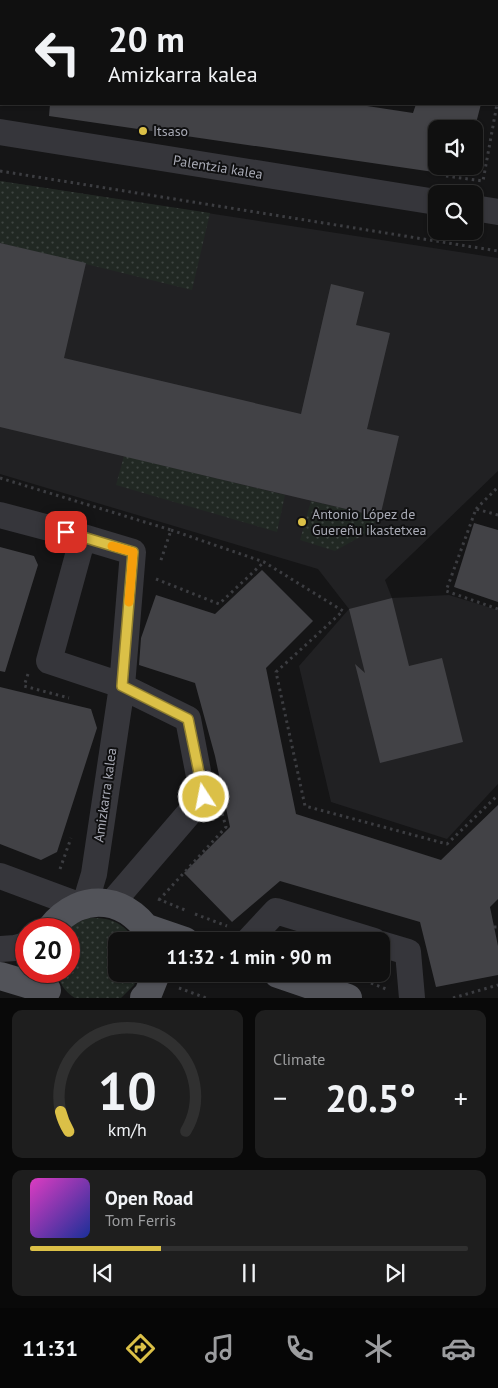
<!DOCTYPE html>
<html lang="en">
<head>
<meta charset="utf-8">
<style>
	body { margin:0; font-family:"PT Sans",sans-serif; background:#1e1e1e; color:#f1f3f6; height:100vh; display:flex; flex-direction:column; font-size:19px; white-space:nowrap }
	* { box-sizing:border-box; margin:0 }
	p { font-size:16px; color:#9c9d9f }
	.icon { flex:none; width:28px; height:28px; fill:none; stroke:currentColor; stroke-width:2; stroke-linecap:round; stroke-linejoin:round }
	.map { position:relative; height:998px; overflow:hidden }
	.details { display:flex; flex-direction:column; gap:12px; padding:12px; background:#090909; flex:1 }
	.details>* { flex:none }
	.banner { position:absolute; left:0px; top:0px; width:499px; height:105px; box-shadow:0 1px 4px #0004,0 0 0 1px #303030; background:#101010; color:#f1f3f6; overflow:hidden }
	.tools { position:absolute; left:428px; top:120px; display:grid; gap:10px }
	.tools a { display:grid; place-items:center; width:55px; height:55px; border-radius:10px; background:#101010; box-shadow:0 1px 4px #0004,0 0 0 1px #303030; font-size:25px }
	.speed { position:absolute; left:15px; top:918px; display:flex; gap:10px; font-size:25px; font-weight:700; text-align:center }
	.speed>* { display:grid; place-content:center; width:65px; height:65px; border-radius:50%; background:#101010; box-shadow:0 1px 4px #0004,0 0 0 1px #303030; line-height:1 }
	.speed .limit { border:8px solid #d22; background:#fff; color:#111 }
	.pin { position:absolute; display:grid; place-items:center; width:42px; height:42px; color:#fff; margin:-21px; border-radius:10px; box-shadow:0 2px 8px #0006 }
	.me { position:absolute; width:55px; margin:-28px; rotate:349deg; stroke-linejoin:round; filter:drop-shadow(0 0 4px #0008) }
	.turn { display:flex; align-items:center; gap:18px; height:105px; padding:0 25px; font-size:22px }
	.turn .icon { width:65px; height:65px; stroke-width:2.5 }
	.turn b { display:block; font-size:35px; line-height:42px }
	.big { font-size:38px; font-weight:600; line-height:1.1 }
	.details .tile { flex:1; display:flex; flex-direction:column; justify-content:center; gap:8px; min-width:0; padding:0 18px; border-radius:10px; background:#1e1e1e }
	.details .dial { align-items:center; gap:0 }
	.dial svg { height:130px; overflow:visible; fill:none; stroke:#303030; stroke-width:7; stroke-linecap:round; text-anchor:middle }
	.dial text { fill:#f1f3f6; stroke:none }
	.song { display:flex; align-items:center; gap:15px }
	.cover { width:60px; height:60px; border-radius:8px; background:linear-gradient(135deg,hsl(310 70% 55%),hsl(230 70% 35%)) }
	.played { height:5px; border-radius:2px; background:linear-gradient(90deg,#dbc047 30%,#303030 30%) }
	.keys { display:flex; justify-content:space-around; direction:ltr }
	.heat { display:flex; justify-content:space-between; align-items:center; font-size:28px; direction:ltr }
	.details .tiles { flex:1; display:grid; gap:12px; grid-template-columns:1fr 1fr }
	.tile:last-child { grid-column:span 2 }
	.trip { position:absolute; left:108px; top:932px; width:282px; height:50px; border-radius:10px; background:#101010; box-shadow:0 1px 4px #0004,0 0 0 1px #303030; font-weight:600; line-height:50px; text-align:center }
	.tab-bar { display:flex; height:80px; justify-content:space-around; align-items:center; background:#060606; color:#9c9d9f }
	.tab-bar .icon { width:35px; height:35px }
	.tab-bar .selected { color:#dbc047 }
	.tab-bar b { font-size:22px; color:#f1f3f6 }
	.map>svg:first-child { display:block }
	.built { fill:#212123 }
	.grass { fill:url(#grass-dots) }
	.building { fill:#424246 }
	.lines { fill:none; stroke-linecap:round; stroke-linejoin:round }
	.path { stroke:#3c3d41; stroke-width:3; stroke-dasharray:2.5 4; stroke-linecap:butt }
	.minor { stroke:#36363b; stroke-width:26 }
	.major { stroke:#525359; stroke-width:28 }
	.route-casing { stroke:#8e7d2e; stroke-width:12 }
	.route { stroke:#dbc047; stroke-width:9 }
	.slow { stroke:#f59e0b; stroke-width:9 }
	.poi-dot { fill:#dbc047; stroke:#101011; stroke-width:2 }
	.labels { text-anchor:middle; stroke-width:4; stroke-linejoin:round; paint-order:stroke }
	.poi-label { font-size:14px; fill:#a8aab5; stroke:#101011; text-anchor:start }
	.street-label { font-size:14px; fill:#a8aab5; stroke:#101011 }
</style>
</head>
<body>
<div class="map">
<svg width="498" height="998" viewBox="0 0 498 998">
	<defs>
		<pattern id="grass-dots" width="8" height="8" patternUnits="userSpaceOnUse" patternTransform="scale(1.25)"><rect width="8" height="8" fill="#212823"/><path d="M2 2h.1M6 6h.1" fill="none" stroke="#3e4441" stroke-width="1.8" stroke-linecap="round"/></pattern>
	</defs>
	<rect width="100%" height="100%" fill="#151516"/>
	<path class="built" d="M 0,181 L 498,258 L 498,471 L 385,580 L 392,598 L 449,595 L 498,610 L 498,784 L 447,839 L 331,802 L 299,666 L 349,609 L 318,569 L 0,474 Z"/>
	<path class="grass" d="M 0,181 L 210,213 L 192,290 L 0,243 Z
		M 124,456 L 285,495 L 277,532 L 116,485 Z
		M 311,501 L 380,517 L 365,534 L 335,551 L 300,540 Z
		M 89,918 C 112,917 123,923 136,941 L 116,941 L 116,974 L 139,974 L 134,985 L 121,998 L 75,998 C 64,992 60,982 55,971 L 69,971 L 69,929 L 76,923 Z"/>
	<path class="building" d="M 50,104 L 354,104 L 413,113 L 416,104 L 481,104 L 474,131 L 474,129 L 436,129 L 436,166 L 464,166 L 461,176 L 49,116 Z
		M 0,243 L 86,263 L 64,358 L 301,414 L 331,284 L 364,292 L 356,325 L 390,333 L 367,429 L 399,436 L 380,517 L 0,427 Z
		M 474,523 L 498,530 L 498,602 L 454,587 Z
		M 0,547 L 34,556 L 38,565 L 5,672 L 0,671 Z
		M 262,570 L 313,621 L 266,668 L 296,814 L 441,860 L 498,805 L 498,899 L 490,907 L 498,946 L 498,975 L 436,987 L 420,922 L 280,881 L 232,922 L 184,873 L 230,827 L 215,756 L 195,683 L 139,665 L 141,638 L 156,595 L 215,614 Z
		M 392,598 L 409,666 L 442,658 L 463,742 L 380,763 L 355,664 L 365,673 L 349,609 Z
		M 0,687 L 91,709 L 97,728 L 57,852 L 41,860 L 0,844 Z"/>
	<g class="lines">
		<path class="path" d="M 498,99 L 498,97
			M 0,171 L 498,251
			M 446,176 L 483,181 L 497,104
			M 0,478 L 171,530 L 160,563
			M 476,509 L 498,487
			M 498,515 L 476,509 L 446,591 L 498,609
			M 171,530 L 264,562 L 343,611 L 276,672 L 305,806 L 447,844 L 498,795
			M 156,579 L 219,604 L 264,562
			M 28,674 L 24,686 L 69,698
			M 60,869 L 71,838
			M 158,899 L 185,910
			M 159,900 L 226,827 L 222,813
			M 195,914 L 227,926
			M 494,927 L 498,927
			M 371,983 L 386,989
			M 179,988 L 206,998
			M 453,998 L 498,985"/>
		<path class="minor" d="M 11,1 L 11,0
			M 0,47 L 1,42
			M 0,132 L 436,202
			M 474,208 L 498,212
			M 0,515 L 83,537 L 133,552 L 122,686 L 94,874 L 85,904
			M 83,537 L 49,661 L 115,683 L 188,719 L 203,797 L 111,904
			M 0,876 L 81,906
			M 248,941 L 276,911 L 374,941
			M 381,944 L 408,952 L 412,998
			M 0,949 L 15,948 L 26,945"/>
		<path class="major" d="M 147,928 L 185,941
			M 50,929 C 82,888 132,897 154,941
			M 278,974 L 348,998
			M 0,976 L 47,990
			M 144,998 L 148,994 L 156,974"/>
	</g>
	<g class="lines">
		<g class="route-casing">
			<path id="route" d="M 66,532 L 133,552 L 122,686 L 188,719 L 204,797"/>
		</g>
		<use href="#route" class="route"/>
		<path class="slow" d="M 112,546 L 133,552 L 129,602"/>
	</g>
	<g class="poi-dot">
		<circle cx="143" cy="131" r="5"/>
		<circle cx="302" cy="522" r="5"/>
	</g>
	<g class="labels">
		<g class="poi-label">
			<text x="153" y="136">Itsaso</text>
			<text x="312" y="519">Antonio López de<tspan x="312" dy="16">Guereñu ikastetxea</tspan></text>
		</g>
		<g class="street-label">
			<text transform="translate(218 167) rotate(9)" y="5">Palentzia kalea</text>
			<text transform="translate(105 795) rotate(-82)" y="5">Amizkarra kalea</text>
		</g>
	</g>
</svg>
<div class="tools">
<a><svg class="icon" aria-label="sound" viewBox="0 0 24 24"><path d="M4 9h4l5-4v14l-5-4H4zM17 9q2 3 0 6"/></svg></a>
<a><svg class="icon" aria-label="search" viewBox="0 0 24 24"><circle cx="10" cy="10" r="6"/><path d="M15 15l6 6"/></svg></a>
</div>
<div class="speed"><div class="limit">20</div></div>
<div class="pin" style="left:66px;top:532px;background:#d93025"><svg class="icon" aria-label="arrive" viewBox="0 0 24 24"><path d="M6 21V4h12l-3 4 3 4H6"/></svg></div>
<svg class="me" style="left:204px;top:797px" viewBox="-20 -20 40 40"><circle r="17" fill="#dbc047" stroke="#fff" stroke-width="3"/><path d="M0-11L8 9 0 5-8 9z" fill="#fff"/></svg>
<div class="trip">11:32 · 1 min · 90 m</div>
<div class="banner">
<div class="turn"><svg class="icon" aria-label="left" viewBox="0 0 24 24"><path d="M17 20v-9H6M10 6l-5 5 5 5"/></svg><div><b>20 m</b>Amizkarra kalea</div></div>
</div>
</div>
<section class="details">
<div class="tiles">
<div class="tile dial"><svg viewBox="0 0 100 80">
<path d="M14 69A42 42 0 1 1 86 69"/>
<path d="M14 69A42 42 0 0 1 9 57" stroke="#dbc047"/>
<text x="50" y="56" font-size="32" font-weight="700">10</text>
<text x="50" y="72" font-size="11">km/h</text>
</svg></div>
<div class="tile"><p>Climate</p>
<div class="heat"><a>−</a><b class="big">20.5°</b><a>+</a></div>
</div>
<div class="tile">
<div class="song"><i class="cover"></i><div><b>Open Road</b><p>Tom Ferris</p></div></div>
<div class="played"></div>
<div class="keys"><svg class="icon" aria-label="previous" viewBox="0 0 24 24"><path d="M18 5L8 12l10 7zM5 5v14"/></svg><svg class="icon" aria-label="pause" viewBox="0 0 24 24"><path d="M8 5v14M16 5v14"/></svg><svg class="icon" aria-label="next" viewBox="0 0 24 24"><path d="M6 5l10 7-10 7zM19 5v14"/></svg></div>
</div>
</div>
</section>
<nav class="tab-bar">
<b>11:31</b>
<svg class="icon selected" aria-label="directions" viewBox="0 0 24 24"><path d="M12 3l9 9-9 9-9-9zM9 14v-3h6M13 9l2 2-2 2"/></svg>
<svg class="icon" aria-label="music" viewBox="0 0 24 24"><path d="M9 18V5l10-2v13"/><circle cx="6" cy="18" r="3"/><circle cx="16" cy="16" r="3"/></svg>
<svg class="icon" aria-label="phone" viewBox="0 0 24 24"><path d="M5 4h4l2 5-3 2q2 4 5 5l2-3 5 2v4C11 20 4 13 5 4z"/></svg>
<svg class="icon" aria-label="climate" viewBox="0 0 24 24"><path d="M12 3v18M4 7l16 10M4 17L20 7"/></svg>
<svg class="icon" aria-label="car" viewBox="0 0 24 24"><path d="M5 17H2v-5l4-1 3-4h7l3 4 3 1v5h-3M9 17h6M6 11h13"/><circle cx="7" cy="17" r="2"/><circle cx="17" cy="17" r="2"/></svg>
</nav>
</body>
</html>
